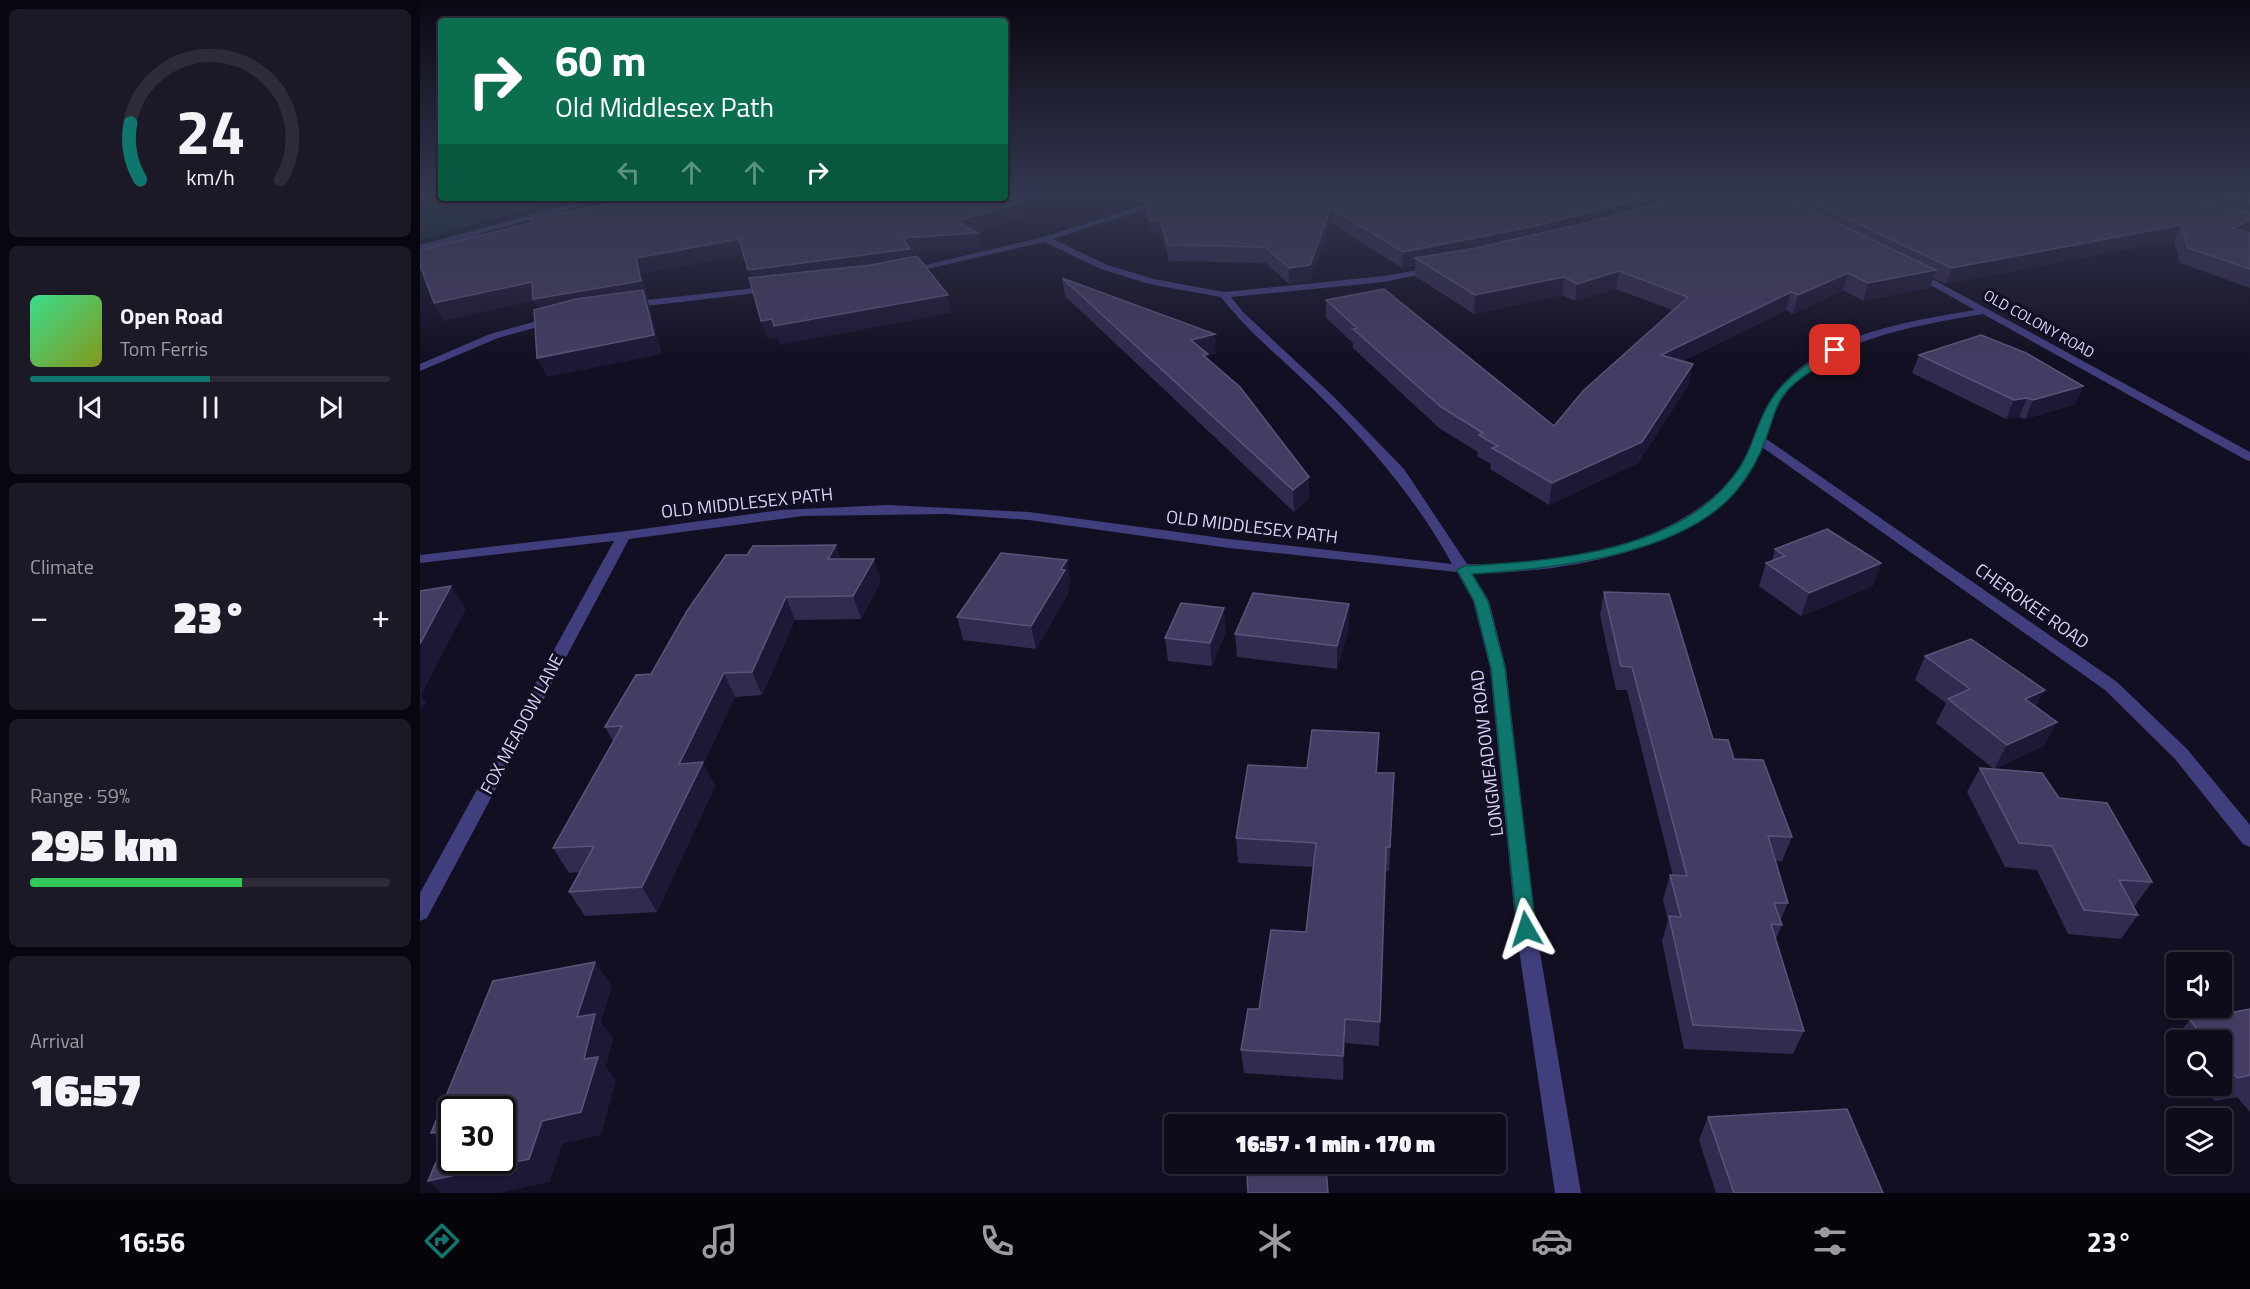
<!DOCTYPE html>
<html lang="en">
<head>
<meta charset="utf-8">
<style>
	body { margin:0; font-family:"Titillium Web",sans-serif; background:#1c1927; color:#f1f3f6; height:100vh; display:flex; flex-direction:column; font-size:22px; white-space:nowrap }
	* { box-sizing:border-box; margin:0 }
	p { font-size:20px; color:#9b9ba2 }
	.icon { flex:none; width:33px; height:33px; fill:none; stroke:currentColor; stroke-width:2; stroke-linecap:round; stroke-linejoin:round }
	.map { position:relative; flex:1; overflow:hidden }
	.sheet { display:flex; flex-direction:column; gap:9px; padding:9px; background:#08060e; width:420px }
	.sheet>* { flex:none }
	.guide { position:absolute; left:18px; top:18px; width:570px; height:183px; border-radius:6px; box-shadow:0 2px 4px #0004,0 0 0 2px #2e2b39; background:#0b6e4f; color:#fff; overflow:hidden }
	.fabs { position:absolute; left:1746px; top:952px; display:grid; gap:12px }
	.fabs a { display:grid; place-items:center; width:66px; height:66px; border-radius:6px; background:#0e0b1a; box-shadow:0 2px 4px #0004,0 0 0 2px #2e2b39; font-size:30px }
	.speed { position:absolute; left:18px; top:1096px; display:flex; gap:12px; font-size:30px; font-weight:700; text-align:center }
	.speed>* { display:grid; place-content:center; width:78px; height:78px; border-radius:50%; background:#0e0b1a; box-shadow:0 2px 4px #0004,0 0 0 2px #2e2b39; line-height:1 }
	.speed .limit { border:3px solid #111; border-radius:9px; background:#fff; color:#111 }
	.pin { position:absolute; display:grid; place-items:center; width:51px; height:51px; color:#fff; margin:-26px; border-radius:12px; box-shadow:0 3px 9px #0006 }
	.me { position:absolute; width:66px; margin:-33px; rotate:354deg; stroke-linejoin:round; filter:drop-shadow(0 0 4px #0008) }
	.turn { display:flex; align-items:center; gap:21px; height:126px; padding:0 18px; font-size:27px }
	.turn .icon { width:78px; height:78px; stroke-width:2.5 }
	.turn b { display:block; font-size:42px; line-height:51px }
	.lanes { display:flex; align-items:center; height:57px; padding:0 18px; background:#0003; justify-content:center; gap:30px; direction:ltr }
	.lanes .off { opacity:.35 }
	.big { font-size:45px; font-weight:800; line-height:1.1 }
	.sheet .card { flex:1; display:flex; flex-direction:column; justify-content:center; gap:9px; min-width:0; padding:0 21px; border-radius:9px; background:#1c1927 }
	.sheet .dial { align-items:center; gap:0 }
	.dial svg { height:156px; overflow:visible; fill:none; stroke:#2e2b39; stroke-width:7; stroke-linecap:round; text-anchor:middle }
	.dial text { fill:#f1f3f6; stroke:none }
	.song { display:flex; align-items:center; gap:18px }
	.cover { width:72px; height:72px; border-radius:9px; background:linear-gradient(135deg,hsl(150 70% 55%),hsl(70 70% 35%)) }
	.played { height:6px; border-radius:3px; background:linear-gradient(90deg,#0f766e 50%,#2e2b39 50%) }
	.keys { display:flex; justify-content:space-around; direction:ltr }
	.heat { display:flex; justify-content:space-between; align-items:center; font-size:33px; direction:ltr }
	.charge { height:9px; border-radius:4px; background:linear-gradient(90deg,#34c759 59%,#2e2b39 0) }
	.trip { position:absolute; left:744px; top:1114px; width:342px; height:60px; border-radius:6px; background:#0e0b1a; box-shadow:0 2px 4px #0004,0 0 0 2px #2e2b39; font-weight:800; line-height:60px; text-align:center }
	.dock { display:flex; height:96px; justify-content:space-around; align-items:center; background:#06040a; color:#9b9ba2 }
	.dock .icon { width:42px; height:42px }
	.dock .current { color:#0f766e }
	.dock b { font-size:27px; color:#f1f3f6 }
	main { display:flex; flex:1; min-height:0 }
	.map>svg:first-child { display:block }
	.green { fill:#132c2b }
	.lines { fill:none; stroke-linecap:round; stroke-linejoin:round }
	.minor { fill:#413e7e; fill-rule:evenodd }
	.tertiary { fill:#413e7e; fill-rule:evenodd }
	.wall { fill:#322a4f }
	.shaded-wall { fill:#1e1735 }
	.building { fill:#443c62; stroke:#5b547a; stroke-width:1.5; fill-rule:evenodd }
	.route { fill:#0f766e; stroke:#0a4d48; stroke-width:1.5 }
	.labels { text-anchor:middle; stroke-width:6; stroke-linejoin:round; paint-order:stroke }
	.far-street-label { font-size:15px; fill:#d9d4fc; stroke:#130f22 }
	.street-label { font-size:18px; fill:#d9d4fc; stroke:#130f22 }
</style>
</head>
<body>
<main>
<section class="sheet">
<div class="card dial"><svg viewBox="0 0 100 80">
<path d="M14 69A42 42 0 1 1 86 69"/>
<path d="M14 69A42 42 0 0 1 9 40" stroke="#0f766e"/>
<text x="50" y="56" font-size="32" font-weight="700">24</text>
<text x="50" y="72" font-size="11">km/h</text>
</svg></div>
<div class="card">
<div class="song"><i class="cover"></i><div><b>Open Road</b><p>Tom Ferris</p></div></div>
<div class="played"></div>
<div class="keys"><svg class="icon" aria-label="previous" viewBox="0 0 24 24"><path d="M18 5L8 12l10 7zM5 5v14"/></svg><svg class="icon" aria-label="pause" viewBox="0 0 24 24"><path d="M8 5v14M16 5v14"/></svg><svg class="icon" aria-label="next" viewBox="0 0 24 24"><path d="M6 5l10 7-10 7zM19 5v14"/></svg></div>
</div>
<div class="card"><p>Climate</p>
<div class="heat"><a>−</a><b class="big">23°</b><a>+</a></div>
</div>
<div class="card"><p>Range · 59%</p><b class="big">295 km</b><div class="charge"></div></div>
<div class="card"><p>Arrival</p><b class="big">16:57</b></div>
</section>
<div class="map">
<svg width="1830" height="1193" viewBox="0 0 1830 1193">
	<rect width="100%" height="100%" fill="#130f22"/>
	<path class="green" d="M 0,193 L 21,193 L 21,198 L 150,198 L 0,240 Z"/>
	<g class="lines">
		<path class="minor" d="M 761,193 L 774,193 L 633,239 L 687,265 L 734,279 L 804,292 L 964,276 L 1016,267 L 1016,271 L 964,282 L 811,297 L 823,312 L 914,397 L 984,469 L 1047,564 C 1136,568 1271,544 1322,464 C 1329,452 1333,438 1338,426 C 1347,402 1360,384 1380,368 C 1429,330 1495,320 1555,310 L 1491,274 L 1491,270 L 1494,269 L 1830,452 L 1830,461 L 1826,460 L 1563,314 C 1499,325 1405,339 1364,396 C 1355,408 1350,424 1345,438 L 1697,682 L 1767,749 L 1830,825 L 1830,847 L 1823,844 L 1755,759 L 1685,690 L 1342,447 C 1303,548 1148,574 1052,573 L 1069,601 L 1086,668 L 1116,929 L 1161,1193 L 1135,1193 L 1096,929 L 1070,668 L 1053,601 L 1037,572 L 809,548 L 609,520 L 525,514 L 383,516 L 209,539 L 7,918 L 0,921 L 0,893 L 194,541 L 0,563 L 0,555 L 208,531 L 361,510 L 468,505 L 609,512 L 809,539 L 1032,564 C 999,503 954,450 905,401 C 871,366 831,336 801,297 L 729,284 L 681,269 L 624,242 L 485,274 L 480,271 L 623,237 Z
			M 352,286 L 357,289 L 355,291 L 209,308 L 204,305 L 209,302 Z
			M 135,316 L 140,319 L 139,321 L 78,338 L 0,371 L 0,364 L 70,334 Z"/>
		<path class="tertiary" d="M 173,198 L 186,198 L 0,251 L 0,245 Z"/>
	</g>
	<path class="wall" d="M 723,193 L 1830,193 L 1830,232 L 1829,233 L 1830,233 L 1830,288 L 1760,263 L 1754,240 L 1526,284 L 1513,278 L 1510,288 L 1443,301 L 1423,290 L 1373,314 L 1366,310 L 1263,361 L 1269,384 L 1218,463 L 1129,505 L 1070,469 L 1071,464 L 1057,456 L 1058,452 L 1019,428 L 933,348 L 933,343 L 906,318 L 906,300 L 1134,426 L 1252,310 L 1196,289 L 1155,301 L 1142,295 L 1054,314 L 995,276 L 995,265 L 982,268 L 911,223 L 890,281 L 869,284 L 846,263 L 749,261 L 742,235 L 732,236 L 725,202 Z
		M 642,278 L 796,353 L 788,355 L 788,360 L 889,477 L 889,498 L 874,512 L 645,296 Z
		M 1499,355 L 1663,386 L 1655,404 L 1605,419 L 1599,417 L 1586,419 L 1492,373 Z
		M 1355,549 L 1453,586 L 1381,616 L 1339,586 L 1346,563 L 1352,561 Z
		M 421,559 L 461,581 L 441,619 L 375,620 L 342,695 L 315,697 L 283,764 L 295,786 L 237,912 L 165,916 L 149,892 L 159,872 L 149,873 L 133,848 L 193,741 L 185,727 L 231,674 Z
		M 651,583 L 648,587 L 649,592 L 616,649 L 543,640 L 537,617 Z
		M 1184,592 L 1293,739 L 1314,759 L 1372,837 L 1362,861 L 1355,861 L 1368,903 L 1360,921 L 1362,925 L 1356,939 L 1384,1031 L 1373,1054 L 1264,1049 L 1242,941 L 1248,920 L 1243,900 L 1250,875 L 1253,876 L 1207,690 L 1196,690 L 1180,615 Z
		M 929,627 L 917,669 L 817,657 L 815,634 Z
		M 806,631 L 792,666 L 748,661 L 745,638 Z
		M 1505,656 L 1616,707 L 1624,746 L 1574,769 L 1516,723 L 1526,703 L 1495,680 Z
		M 958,757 L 957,773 L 974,773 L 969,871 L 965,871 L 959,1046 L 925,1043 L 923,1080 L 824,1073 L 821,1050 L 839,1009 L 886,932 L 893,867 L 818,863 L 816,838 L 887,768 Z
		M 1560,768 L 1639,798 L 1732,882 L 1714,907 L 1718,915 L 1701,939 L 1648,934 L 1617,870 L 1585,867 L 1547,792 Z
		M 1830,1009 L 1830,1112 L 1817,1097 L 1795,1101 L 1783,1086 L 1802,1086 L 1802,1041 L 1756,1041 L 1756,1053 L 1749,1044 L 1770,1020 Z
		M 1288,1117 L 1463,1193 L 1296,1193 L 1279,1140 Z"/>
	<path class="shaded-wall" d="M 1244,193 L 1298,193 L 1109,242 L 995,258 L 995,265 L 982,268 L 983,252 Z
		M 602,202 L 604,217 L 550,234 L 558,233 L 561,249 L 491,254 L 493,265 L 333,287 L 328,270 L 483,238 L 536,221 Z
		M 911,208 L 911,223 L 890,281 L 869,284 L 869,268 Z
		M 740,220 L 742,235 L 732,236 L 730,221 Z
		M 1830,220 L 1830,232 L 1805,244 L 1813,228 Z
		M 1761,225 L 1754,240 L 1526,284 L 1532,268 Z
		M 319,239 L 325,255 L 222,274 L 228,298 L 227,298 L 230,308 L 242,354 L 127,377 L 117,358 L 121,316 L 114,301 L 23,321 L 14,303 L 216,258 Z
		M 1516,270 L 1510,288 L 1443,301 L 1448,283 Z
		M 1199,271 L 1196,289 L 1155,301 L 1157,284 Z
		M 1428,273 L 1423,290 L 1373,314 L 1378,295 Z
		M 1144,277 L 1142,295 L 1054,314 L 1055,295 Z
		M 1371,292 L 1366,310 L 1237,374 L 1241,355 Z
		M 528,295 L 532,313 L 360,345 L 358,338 L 348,340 L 341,321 Z
		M 795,334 L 796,353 L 788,355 L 789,373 L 771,340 Z
		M 1273,364 L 1269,384 L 1218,463 L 1129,505 L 1132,483 Z
		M 1663,386 L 1655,404 L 1605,419 L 1613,400 Z
		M 1607,398 L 1599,417 L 1586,419 L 1594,400 Z
		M 889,477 L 889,498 L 874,512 L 873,490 Z
		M 416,545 L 424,567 L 408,559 Z
		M 454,559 L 461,581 L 441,619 L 433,596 Z
		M 647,560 L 651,583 L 648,587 L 649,592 L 616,649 L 611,626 L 641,569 Z
		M 1461,563 L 1453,586 L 1381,616 L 1389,593 Z
		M 31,586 L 46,609 L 1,695 L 6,702 L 0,711 L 0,644 Z
		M 366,597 L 375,620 L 342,695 L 332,672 Z
		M 929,604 L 929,627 L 917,669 L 917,646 Z
		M 804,608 L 806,631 L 792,666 L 790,643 Z
		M 304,673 L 315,697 L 283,764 L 295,786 L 237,912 L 222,887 L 259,764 Z
		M 1625,690 L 1612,714 L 1605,699 Z
		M 1637,722 L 1624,746 L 1574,769 L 1587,745 Z
		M 959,733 L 958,757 L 955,797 L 956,773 Z
		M 175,962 L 192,986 L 181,1022 L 193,1038 L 186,1067 L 196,1080 L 181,1135 L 142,1144 L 130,1182 L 79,1193 L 22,1193 L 8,1181 L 122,1121 L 164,1059 L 157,1017 Z
		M 925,1019 L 925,1043 L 923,1080 L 923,1056 Z
		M 30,1130 L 32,1153 L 11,1133 Z"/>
	<path class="building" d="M 731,193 L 1062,194 L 1244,193 L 1111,227 L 983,252 L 911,208 L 890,265 L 869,268 L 845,247 L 748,245 L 740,220 L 730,221 L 725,196 Z
		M 1275,193 L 1354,193 L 1516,270 L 1448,283 L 1428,273 L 1378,295 L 1371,292 L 1241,355 L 1273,364 L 1222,442 L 1132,483 L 1072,448 L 1078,446 L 1059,435 L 1063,433 L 1021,407 L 933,329 L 937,328 L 906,300 L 964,289 L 1134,426 L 1163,391 L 1268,297 L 1199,271 L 1157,284 L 1144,277 L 1055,295 L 995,258 L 1056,248 L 1166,223 Z
		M 1372,193 L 1740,193 L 1830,213 L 1830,220 L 1813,228 L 1830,233 L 1830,269 L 1768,248 L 1761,225 L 1532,268 Z
		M 1782,193 L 1830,193 L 1830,203 Z
		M 585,195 L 602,202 L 536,221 L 558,233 L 483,238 L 490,249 L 328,270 L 319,239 L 216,258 L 221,281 L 113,299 L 112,282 L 14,303 L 0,265 L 0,250 L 111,223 L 110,218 L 175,207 L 211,198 L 585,198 Z
		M 497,256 L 528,295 L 354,326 L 352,319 L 341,321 L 329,278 L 451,265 Z
		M 642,278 L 795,334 L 771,340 L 788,354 L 783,355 L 820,387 L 889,477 L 873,490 Z
		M 223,290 L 234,335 L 117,358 L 114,310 L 156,299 Z
		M 1561,335 L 1606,353 L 1663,386 L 1613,400 L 1607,398 L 1594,400 L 1499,355 Z
		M 1407,529 L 1461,563 L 1389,593 L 1346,563 L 1365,556 L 1355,549 Z
		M 416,545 L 408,559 L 454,559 L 433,596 L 366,597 L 332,672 L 304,673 L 259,764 L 283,762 L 222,887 L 149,892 L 174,846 L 133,848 L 202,726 L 185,727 L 216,675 L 231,674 L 267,611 L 306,555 L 327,555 L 333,546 Z
		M 581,553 L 647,560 L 641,569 L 645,570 L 611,626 L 537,617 Z
		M 31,586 L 0,644 L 0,591 Z
		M 1184,592 L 1249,594 L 1293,739 L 1308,740 L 1314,759 L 1343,760 L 1372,837 L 1348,836 L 1368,903 L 1354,903 L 1362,925 L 1351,924 L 1384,1031 L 1273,1025 L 1249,916 L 1261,917 L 1250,875 L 1267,876 L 1212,667 L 1201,666 Z
		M 833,593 L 929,604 L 917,646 L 815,634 Z
		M 761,603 L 804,608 L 790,643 L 745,638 Z
		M 1551,639 L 1625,690 L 1605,699 L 1637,722 L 1587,745 L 1528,699 L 1550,689 L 1505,656 Z
		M 892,730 L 959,733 L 956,773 L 974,773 L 970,847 L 966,847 L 960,1022 L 925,1019 L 923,1056 L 821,1050 L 828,1009 L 839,1009 L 851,930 L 886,932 L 896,843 L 816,838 L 828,765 L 887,768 Z
		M 1560,768 L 1622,773 L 1639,798 L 1687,803 L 1732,882 L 1699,880 L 1718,915 L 1664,910 L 1632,846 L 1599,843 Z
		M 175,962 L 157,1017 L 175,1014 L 164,1059 L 178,1057 L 161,1112 L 122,1121 L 109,1159 L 8,1181 L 30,1130 L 11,1133 L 73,981 ZM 32,1110 L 82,1110 L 82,1161 L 32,1161 Z
		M 1830,1009 L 1830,1075 L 1817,1078 L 1802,1059 L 1802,1041 L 1787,1041 L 1770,1020 Z
		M 1427,1109 L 1463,1193 L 1314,1193 L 1288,1117 Z
		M 906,1167 L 908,1193 L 828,1193 L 827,1174 Z"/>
	<linearGradient id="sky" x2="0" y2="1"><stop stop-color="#0a0813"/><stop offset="0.54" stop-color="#33374f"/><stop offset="1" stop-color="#33374f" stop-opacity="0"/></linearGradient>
	<rect width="1830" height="360" fill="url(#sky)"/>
	<path class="route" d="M 1412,348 L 1420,350 C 1404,366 1381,374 1366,392 C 1355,405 1352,423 1346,438 C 1340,456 1329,475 1317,490 C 1263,556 1131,569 1052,574 L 1068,601 L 1085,668 L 1116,929 L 1113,935 L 1106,937 L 1100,935 L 1097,929 L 1071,668 L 1054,601 L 1037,570 L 1044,566 C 1135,561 1265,552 1320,467 C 1331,450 1335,431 1344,413 C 1358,382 1384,366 1412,348 Z"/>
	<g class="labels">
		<g class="far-street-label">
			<text transform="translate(1619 324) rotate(29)" y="5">OLD COLONY ROAD</text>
		</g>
		<g class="street-label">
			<text transform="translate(327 503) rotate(-6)" y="6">OLD MIDDLESEX PATH</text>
			<text transform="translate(832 527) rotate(7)" y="6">OLD MIDDLESEX PATH</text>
			<text transform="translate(1612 606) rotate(35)" y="6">CHEROKEE ROAD</text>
			<text transform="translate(102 724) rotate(-62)" y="6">FOX MEADOW LANE</text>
			<text transform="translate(1067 753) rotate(-97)" y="6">LONGMEADOW ROAD</text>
		</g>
	</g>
</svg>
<div class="fabs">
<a><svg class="icon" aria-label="sound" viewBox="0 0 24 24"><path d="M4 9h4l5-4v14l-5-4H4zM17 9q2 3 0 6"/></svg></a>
<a><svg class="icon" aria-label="search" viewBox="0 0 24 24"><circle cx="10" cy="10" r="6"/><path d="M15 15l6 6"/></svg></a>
<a><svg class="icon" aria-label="layers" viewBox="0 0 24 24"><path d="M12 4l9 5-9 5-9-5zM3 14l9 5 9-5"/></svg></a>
</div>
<div class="speed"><div class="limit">30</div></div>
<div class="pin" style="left:1415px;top:350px;background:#d93025"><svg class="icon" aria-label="arrive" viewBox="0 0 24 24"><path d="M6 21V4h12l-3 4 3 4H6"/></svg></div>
<svg class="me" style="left:1106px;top:929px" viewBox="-20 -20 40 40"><path d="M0-17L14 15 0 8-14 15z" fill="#0f766e" stroke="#fff" stroke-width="4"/></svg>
<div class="trip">16:57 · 1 min · 170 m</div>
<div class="guide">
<div class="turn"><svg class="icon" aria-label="right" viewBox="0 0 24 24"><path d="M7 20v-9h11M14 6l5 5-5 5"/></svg><div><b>60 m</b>Old Middlesex Path</div></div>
<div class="lanes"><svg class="icon off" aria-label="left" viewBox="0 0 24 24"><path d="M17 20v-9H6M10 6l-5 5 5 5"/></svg><svg class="icon off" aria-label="ahead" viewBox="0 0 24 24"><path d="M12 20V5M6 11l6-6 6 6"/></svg><svg class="icon off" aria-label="ahead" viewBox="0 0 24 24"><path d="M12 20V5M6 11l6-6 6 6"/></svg><svg class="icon" aria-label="right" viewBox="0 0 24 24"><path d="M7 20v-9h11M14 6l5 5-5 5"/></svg></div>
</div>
</div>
</main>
<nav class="dock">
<b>16:56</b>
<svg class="icon current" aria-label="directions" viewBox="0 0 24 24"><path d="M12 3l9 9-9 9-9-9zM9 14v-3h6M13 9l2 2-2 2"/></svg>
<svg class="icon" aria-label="music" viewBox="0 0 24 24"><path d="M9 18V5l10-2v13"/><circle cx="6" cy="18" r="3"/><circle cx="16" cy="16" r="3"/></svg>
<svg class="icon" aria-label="phone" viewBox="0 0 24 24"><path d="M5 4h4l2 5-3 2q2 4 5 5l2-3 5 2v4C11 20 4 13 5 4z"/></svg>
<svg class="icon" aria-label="climate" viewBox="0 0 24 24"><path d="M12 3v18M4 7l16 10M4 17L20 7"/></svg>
<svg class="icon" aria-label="car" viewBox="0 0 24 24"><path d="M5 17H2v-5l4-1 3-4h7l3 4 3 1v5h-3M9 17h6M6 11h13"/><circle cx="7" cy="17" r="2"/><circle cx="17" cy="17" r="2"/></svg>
<svg class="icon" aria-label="filters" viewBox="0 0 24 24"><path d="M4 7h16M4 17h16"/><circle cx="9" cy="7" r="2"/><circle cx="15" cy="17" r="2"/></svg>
<b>23°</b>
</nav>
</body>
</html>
